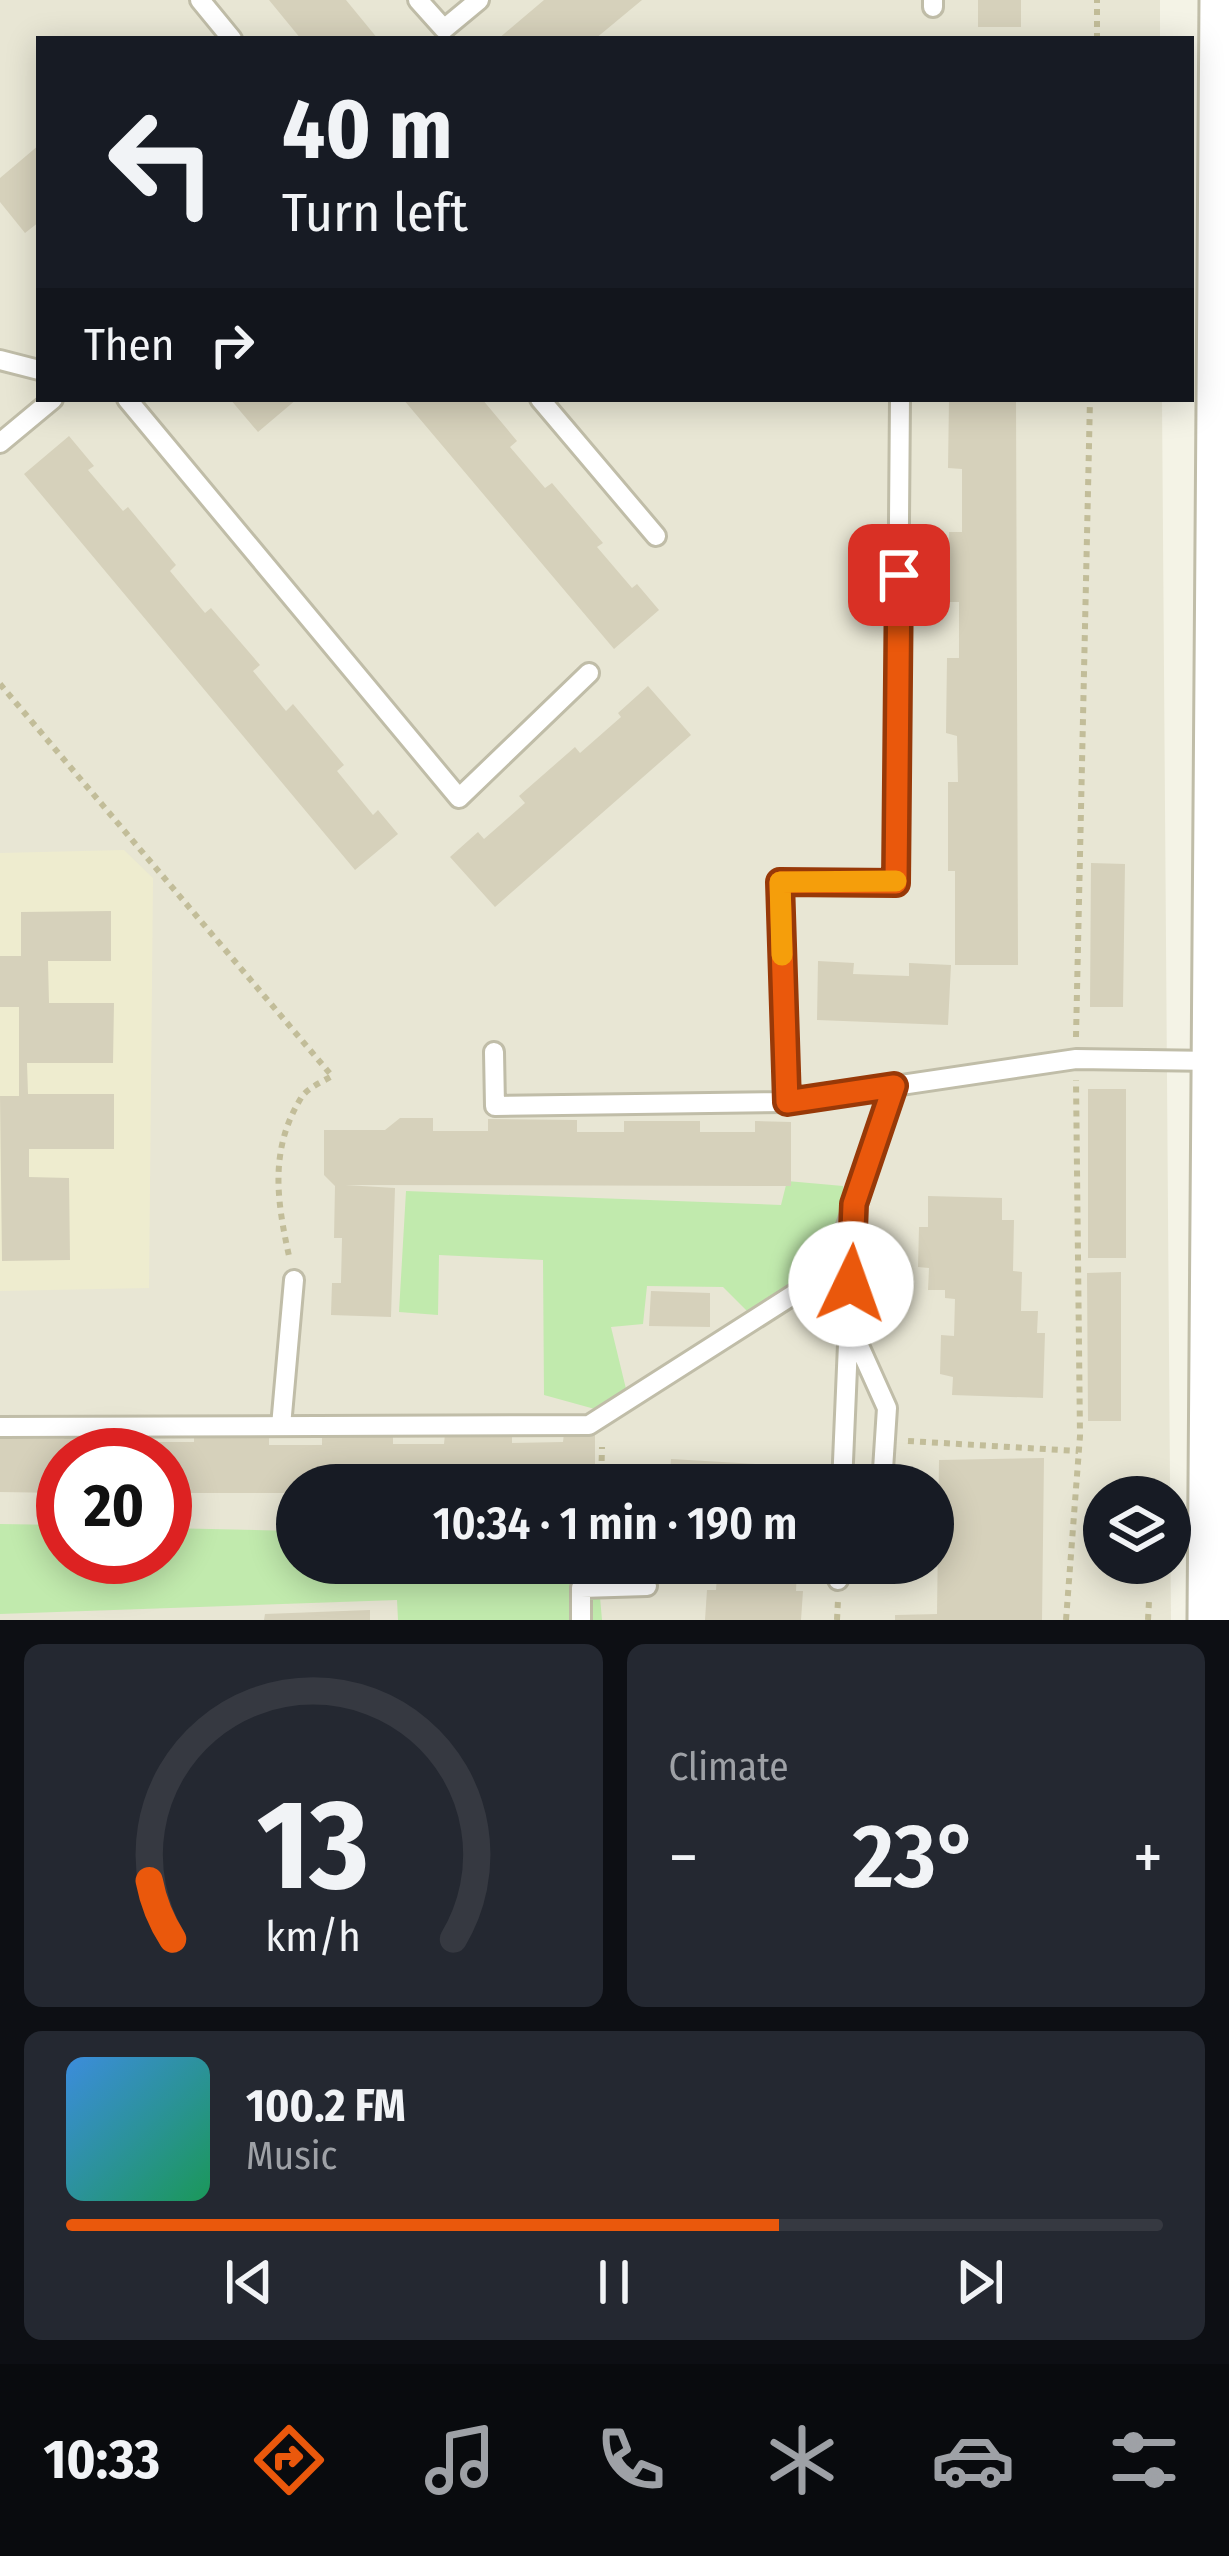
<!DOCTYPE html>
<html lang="en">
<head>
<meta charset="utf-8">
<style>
	body { margin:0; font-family:"Fira Sans Condensed",sans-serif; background:#242831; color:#f1f3f6; height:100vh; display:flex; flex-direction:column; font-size:45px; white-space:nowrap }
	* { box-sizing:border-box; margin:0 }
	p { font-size:39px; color:#9ea1a6 }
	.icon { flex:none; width:66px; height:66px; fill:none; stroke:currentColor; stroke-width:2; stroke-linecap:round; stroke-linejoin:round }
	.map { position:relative; height:1620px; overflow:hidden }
	.side { display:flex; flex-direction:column; gap:24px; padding:24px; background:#0d0f14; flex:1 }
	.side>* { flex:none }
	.top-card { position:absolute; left:36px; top:36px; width:1158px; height:366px; border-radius:0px; box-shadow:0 6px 30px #0003; background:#171b24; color:#f1f3f6; overflow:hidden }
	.fabs { position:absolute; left:1083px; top:1476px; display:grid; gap:24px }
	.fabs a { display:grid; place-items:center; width:108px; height:108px; border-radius:50%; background:#171b24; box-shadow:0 6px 30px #0003; font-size:60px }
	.speed { position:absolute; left:36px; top:1428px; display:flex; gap:24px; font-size:60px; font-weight:700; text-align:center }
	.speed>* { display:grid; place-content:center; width:156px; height:156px; border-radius:50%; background:#171b24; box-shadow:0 6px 30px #0003; line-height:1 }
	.speed .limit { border:18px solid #d22; background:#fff; color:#111 }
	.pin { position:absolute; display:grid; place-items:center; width:102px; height:102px; color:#fff; margin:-51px; border-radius:24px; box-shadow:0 6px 18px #0006 }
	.me { position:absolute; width:132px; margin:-66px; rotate:3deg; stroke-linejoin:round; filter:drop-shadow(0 0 9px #0008) }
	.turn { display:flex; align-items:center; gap:42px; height:252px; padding:0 48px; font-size:54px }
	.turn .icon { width:156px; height:156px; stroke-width:2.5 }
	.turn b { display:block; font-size:84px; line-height:102px }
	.then { display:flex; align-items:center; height:114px; padding:0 48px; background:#0003; gap:24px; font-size:45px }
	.big { font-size:90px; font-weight:600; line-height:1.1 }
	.side .widget { flex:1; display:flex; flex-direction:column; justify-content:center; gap:18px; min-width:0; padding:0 42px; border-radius:18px; background:#242831 }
	.side .dial { align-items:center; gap:0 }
	.dial svg { height:312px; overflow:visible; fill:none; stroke:#363941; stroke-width:7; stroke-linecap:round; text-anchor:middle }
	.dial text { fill:#f1f3f6; stroke:none }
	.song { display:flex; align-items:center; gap:36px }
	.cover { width:144px; height:144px; border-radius:18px; background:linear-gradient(135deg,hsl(210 70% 55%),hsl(150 70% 35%)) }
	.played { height:12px; border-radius:6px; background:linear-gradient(90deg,#ea580c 65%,#363941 65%) }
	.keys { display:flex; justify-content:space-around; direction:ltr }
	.heat { display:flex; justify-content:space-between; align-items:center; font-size:66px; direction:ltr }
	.side .tiles { flex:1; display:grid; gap:24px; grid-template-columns:1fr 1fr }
	.widget:last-child { grid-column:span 2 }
	.trip { position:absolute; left:276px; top:1464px; width:678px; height:120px; border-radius:60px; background:#171b24; box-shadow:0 6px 30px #0003; font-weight:600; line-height:120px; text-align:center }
	.dock { display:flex; height:192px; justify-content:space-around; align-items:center; background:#090b0e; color:#9ea1a6 }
	.dock .icon { width:84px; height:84px }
	.dock .selected { color:#ea580c }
	.dock b { font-size:54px; color:#f1f3f6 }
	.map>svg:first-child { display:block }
	.residential { fill:#e8e6d4; fill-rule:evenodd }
	.education { fill:#eeeccf }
	.green { fill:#c1eaad }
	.building { fill:#d6d1bb }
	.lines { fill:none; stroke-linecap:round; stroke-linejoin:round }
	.service-casing { stroke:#c0bda8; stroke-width:24 }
	.tertiary-casing { stroke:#c0bda8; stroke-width:51 }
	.path { stroke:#c2bd99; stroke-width:6; stroke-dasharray:6 6; stroke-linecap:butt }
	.service { stroke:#fff; stroke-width:18 }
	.tertiary { stroke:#fff; stroke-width:45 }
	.route-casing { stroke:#983908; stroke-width:30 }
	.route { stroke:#ea580c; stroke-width:21 }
	.slow { stroke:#f59e0b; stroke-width:21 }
</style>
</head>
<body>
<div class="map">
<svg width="1229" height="1620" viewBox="0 0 1229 1620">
	<rect width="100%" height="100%" fill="#f4f3e6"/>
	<path class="residential" d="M 0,0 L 1160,0 L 1160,39 L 39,39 L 39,399 L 1162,399 L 1171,1620 L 0,1620 ZM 63,1455 L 165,1455 L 165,1557 L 63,1557 ZM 297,1485 L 933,1485 L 933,1563 L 297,1563 ZM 1104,1497 L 1170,1497 L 1170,1563 L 1104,1563 Z"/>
	<path class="education" d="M 124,850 L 153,878 L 149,1288 L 0,1291 L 0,853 Z"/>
	<path class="green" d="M 787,1181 L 843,1186 L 845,1214 L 829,1266 L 751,1315 L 723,1287 L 647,1286 L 643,1324 L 611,1327 L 627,1393 L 602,1411 L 544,1395 L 543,1260 L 439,1255 L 438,1315 L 399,1312 L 406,1191 L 781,1205 Z
		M 0,1524 L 63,1525 L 63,1557 L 165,1557 L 165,1528 L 297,1531 L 297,1563 L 597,1563 L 602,1620 L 398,1620 L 397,1600 L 0,1614 Z"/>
	<path class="building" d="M 269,0 L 346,0 L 378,39 L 301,39 Z
		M 544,0 L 642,0 L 595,39 L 498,39 Z
		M 978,0 L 1021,0 L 1021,27 L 978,27 Z
		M 39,145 L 39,222 L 25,233 L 0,202 L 0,178 Z
		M 230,399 L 297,399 L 258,432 Z
		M 403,399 L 482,399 L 517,441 L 510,447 L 545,488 L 552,483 L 603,543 L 597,547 L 632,588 L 637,584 L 659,610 L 614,649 Z
		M 949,399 L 1016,399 L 1018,965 L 955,965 L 955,871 L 948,871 L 948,782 L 958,782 L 957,736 L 946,733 L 947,658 L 959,658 L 959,602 L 948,602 L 949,532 L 962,532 L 962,469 L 948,468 Z
		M 69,436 L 94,466 L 88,470 L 123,511 L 128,507 L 176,565 L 170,571 L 205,613 L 211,608 L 260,665 L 253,671 L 286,711 L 293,704 L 344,765 L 337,771 L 373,815 L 378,810 L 398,834 L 355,870 L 24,474 Z
		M 648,686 L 691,735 L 495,907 L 450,857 L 478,832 L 484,839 L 525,803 L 519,796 L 575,747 L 580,753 L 621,717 L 618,713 Z
		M 1091,863 L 1125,864 L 1123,1007 L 1090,1007 Z
		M 111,911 L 111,961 L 48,961 L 49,1003 L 114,1003 L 113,1063 L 27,1063 L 28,1094 L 114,1094 L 114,1149 L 29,1149 L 29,1177 L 69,1178 L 70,1260 L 2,1261 L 0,1096 L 19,1096 L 19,1007 L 0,1007 L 0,956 L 21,956 L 21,912 Z
		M 818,961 L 854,963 L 853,974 L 909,976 L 909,963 L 951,965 L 948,1025 L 817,1020 Z
		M 1088,1089 L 1126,1089 L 1126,1258 L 1088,1258 Z
		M 400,1118 L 433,1118 L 433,1131 L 488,1131 L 488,1119 L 577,1120 L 577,1132 L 624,1132 L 624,1121 L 700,1121 L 700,1132 L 755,1132 L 755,1121 L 791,1122 L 791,1186 L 345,1185 L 395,1188 L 391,1317 L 331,1315 L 332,1283 L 341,1283 L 342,1238 L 334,1238 L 335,1186 L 324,1175 L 324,1130 L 385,1130 Z
		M 928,1196 L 1002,1198 L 1002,1220 L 1014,1220 L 1013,1271 L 1022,1272 L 1021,1311 L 1038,1311 L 1037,1333 L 1045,1333 L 1043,1398 L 952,1395 L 953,1377 L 940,1374 L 941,1335 L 954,1336 L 955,1299 L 945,1298 L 945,1290 L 928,1290 L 929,1268 L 918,1267 L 919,1227 L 928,1227 Z
		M 1121,1272 L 1121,1421 L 1088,1421 L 1087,1273 Z
		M 651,1291 L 710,1293 L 710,1327 L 649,1326 Z
		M 0,1429 L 12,1429 L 12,1439 L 64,1439 L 64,1429 L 142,1429 L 142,1442 L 194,1442 L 194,1433 L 269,1433 L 269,1445 L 322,1445 L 322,1434 L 393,1435 L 393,1444 L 444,1444 L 445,1434 L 512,1434 L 512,1443 L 563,1442 L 564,1433 L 595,1433 L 595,1485 L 297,1485 L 297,1493 L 165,1493 L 165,1455 L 63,1455 L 63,1493 L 0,1492 Z
		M 1044,1458 L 1042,1620 L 895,1620 L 895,1615 L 937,1614 L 939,1460 Z
		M 671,1459 L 756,1464 L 755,1485 L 669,1485 Z
		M 718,1563 L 797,1569 L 796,1591 L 803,1591 L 801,1620 L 705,1620 L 707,1590 L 716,1590 Z
		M 370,1610 L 370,1620 L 264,1620 L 265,1614 Z"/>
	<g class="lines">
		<g class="service-casing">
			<path id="service" d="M 200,0 L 232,39
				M 418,0 L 444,29 L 479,0
				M 933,0 L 933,7
				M 0,360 L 39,370
				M 127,399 L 459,798 L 589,673
				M 540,399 L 656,536
				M 0,443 L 53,399
				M 494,1052 L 495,1106 L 787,1102 L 1076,1059 L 1214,1061
				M 787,1102 L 780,882 L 896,883 L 900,399
				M 851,1328 L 887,1408 L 882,1485
				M 281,1426 L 294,1280
				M 0,1427 L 589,1425 L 832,1270 L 894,1086
				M 842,1485 L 853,1227
				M 876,1570 L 877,1563
				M 838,1580 L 839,1563
				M 581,1620 L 581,1588 L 647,1586"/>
		</g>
		<g class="tertiary-casing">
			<path id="tertiary" d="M 1211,1620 L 1223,0"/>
		</g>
		<path class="path" d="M 1097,39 L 1097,0
			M 0,684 L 332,1076 C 322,1082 307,1088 301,1098 C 269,1150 277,1201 289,1256
			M 1076,1037 L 1090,399
			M 908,1441 L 1078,1451
			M 601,1485 L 602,1447
			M 837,1620 L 838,1600
			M 1066,1620 L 1080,1436 L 1076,1080
			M 1148,1620 L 1149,1601"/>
		<use href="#service" class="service"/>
		<use href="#tertiary" class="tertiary"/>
	</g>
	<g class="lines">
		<g class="route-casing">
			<path id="route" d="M 851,1284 L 854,1204 L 894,1086 L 787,1102 L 780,882 L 896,883 L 899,575"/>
		</g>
		<use href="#route" class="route"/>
		<path class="slow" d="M 782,955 L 780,882 L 896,881"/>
	</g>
</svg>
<div class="fabs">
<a><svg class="icon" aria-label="layers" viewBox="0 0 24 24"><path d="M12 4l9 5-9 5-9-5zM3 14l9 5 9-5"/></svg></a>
</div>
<div class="speed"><div class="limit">20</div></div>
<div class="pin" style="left:899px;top:575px;background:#d93025"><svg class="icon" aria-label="arrive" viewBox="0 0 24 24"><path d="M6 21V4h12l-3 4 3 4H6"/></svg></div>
<svg class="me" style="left:851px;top:1284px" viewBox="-20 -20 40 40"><circle r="19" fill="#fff"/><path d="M0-13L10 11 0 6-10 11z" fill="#ea580c"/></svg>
<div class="trip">10:34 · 1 min · 190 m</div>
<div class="top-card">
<div class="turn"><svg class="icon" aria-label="left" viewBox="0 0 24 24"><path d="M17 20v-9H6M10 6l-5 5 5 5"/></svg><div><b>40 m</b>Turn left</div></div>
<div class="then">Then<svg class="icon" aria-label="right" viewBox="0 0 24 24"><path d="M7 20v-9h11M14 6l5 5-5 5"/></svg></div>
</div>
</div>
<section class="side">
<div class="tiles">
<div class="widget dial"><svg viewBox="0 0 100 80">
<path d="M14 69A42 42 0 1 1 86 69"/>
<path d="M14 69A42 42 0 0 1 8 54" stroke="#ea580c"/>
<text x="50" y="56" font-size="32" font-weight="700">13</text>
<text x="50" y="72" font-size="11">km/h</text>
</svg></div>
<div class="widget"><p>Climate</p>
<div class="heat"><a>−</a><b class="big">23°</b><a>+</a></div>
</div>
<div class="widget">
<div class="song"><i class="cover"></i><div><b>100.2 FM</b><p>Music</p></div></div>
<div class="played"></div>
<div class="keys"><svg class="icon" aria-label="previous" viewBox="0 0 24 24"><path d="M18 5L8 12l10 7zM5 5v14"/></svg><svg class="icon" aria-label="pause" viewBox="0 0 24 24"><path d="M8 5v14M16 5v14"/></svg><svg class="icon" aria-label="next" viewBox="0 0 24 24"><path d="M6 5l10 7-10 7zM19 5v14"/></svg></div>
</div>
</div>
</section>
<nav class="dock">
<b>10:33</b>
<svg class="icon selected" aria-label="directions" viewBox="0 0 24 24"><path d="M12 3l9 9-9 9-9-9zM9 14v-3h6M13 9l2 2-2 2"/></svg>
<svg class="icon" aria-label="music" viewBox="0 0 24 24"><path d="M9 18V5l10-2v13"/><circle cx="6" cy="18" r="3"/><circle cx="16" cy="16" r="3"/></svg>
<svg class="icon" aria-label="phone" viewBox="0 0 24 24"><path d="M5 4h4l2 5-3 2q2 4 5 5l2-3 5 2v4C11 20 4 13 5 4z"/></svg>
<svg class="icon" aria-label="climate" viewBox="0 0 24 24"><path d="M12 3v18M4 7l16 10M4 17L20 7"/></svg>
<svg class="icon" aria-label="car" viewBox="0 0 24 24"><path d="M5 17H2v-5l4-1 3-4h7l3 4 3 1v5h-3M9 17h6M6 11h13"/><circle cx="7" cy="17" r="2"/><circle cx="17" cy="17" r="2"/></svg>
<svg class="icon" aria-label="filters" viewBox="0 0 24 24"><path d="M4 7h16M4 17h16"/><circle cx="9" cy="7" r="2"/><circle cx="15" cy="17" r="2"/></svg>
</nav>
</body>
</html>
